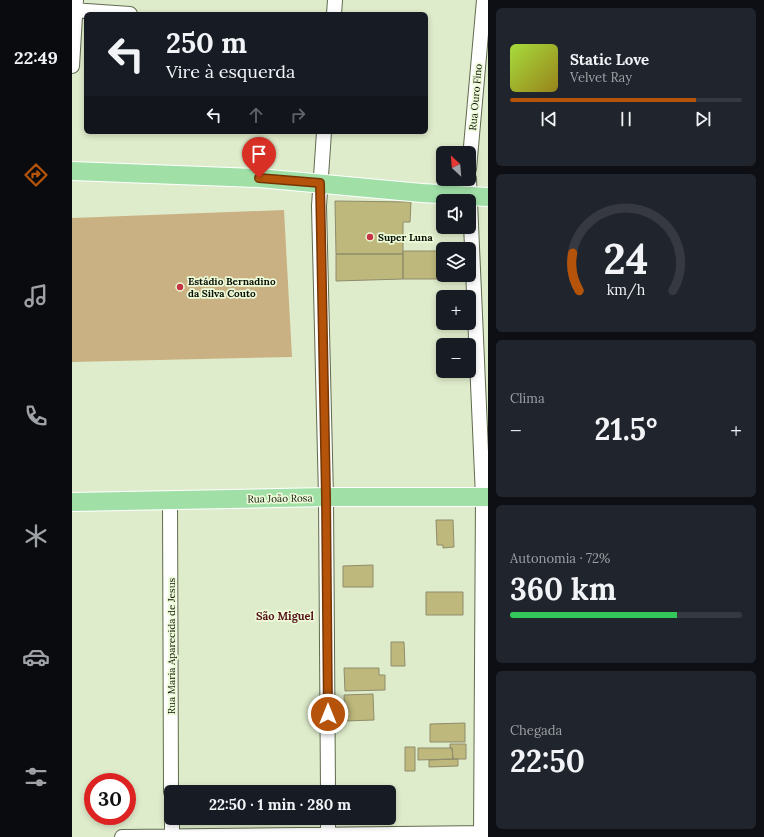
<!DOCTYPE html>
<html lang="pt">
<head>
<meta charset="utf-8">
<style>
	body { margin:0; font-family:Lora,serif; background:#20242c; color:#f1f3f6; height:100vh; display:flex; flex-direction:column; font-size:15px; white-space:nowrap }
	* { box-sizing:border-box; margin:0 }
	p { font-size:13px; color:#9ea1a6 }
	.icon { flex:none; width:22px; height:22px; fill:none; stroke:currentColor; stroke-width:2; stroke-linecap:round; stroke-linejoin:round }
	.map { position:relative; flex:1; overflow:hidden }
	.side { display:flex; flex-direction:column; gap:8px; padding:8px; background:#0d0f14; width:276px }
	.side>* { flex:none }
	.top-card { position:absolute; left:12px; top:12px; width:344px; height:122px; border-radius:6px; box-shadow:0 2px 6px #0003; background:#171b24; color:#f1f3f6; overflow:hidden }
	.needle { width:26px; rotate:334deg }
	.fabs { position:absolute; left:364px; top:146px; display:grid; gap:8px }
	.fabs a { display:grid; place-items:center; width:40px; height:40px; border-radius:6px; background:#171b24; box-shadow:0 2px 6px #0003; font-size:20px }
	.speed { position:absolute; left:12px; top:773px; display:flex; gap:8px; font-size:20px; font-weight:700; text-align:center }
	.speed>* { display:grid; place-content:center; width:52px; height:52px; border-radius:50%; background:#171b24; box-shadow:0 2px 6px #0003; line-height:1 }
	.speed .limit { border:6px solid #d22; background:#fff; color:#111 }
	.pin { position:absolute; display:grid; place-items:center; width:34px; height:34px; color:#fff; margin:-41px -17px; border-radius:50% 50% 50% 0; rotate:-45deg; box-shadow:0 0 4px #0007 }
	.pin .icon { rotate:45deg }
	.me { position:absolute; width:44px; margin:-22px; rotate:0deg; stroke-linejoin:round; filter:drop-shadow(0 0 3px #0008) }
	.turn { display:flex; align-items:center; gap:14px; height:84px; padding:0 16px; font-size:18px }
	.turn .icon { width:52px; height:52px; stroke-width:2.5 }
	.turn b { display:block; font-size:28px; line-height:34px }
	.lanes { display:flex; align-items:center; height:38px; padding:0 16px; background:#0003; justify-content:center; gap:20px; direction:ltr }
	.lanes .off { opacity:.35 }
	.big { font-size:30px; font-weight:700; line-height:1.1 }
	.side .tile { flex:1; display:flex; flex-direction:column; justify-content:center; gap:6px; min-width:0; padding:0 14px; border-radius:6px; background:#20242c }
	.side .dial { align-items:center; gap:0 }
	.dial svg { height:104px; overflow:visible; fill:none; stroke:#363941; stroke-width:7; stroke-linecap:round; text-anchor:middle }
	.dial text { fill:#f1f3f6; stroke:none }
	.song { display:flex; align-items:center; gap:12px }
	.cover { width:48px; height:48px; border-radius:6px; background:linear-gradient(135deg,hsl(80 70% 55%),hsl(50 70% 35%)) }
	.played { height:4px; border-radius:2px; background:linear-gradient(90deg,#b45309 80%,#363941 80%) }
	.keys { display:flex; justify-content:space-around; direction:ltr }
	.heat { display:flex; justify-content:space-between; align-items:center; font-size:22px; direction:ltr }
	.charge { height:6px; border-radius:3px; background:linear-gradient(90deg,#34c759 72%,#363941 0) }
	.trip { position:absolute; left:92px; top:785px; width:232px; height:40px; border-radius:6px; background:#171b24; box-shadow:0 2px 6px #0003; font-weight:700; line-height:40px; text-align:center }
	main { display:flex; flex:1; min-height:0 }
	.tabs { display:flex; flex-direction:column; width:72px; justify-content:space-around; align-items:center; background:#090b0e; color:#9ea1a6 }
	.tabs .icon { width:28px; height:28px }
	.tabs .active { color:#b45309 }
	.tabs b { font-size:18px; color:#f1f3f6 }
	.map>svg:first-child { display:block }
	.green { fill:#c9b183 }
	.building { fill:#beb87c; stroke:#8e8c6b }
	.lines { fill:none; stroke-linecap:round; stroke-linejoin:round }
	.minor-casing { stroke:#606b4e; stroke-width:16 }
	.major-casing { stroke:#fff; stroke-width:20 }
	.minor { stroke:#fff; stroke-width:14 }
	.major { stroke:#a0e0a7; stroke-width:18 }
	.route-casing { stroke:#753606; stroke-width:10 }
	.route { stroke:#b45309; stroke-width:7 }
	.poi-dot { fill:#c63545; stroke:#ecfad8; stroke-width:1.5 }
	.labels { text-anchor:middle; stroke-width:3.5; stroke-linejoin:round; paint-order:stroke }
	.street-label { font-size:10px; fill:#0d1206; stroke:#ecfad8 }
	.poi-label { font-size:10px; font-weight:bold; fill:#0d1206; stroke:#ecfad8; text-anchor:start }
	.neighbourhood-label { font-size:11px; font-weight:bold; fill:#571219; stroke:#ecfad8 }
</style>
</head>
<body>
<main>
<nav class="tabs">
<b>22:49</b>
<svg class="icon active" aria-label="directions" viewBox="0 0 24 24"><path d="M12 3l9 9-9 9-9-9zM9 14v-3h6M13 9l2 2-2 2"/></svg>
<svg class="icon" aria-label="music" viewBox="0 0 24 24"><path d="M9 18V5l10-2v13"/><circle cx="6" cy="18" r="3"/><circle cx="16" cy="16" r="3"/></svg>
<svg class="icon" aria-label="phone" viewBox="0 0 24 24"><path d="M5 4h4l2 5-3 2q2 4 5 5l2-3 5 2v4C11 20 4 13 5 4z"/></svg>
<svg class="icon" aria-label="climate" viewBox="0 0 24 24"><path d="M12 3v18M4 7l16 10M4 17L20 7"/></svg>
<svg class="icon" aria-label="car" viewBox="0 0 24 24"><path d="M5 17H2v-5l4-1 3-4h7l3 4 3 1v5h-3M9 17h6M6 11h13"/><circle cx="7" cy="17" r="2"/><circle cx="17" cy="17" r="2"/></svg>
<svg class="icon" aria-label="filters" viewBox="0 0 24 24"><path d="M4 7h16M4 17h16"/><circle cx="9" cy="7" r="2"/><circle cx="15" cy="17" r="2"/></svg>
</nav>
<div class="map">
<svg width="416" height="837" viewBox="0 0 416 837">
	<rect width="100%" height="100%" fill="#dfeccb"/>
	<path class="green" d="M 212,210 L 220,357 L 0,362 L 0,218 Z"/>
	<path class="building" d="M 263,201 L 339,202 L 338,222 L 331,222 L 331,254 L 264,254 Z
		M 331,251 L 371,251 L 371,275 L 396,275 L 396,279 L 331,279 Z
		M 264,254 L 331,254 L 331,279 L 264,281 Z
		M 364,520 L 381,520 L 382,547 L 371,548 L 371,545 L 365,545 Z
		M 301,565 L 301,587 L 271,587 L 271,566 Z
		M 354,592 L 391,592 L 391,615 L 354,615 Z
		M 319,642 L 332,642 L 333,666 L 319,666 Z
		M 272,668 L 307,668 L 307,675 L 313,675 L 313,690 L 273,691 Z
		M 301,694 L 302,720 L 273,721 L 272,695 Z
		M 393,723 L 393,742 L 358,742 L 358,724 Z
		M 378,744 L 394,744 L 394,759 L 381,759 L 380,748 L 378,748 Z
		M 333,747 L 343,747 L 343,771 L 333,771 Z
		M 346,748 L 380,748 L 381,759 L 346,760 Z
		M 386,759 L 386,766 L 357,767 L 357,760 Z"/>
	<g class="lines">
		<g class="minor-casing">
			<path id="minor" d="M 0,10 L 58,14
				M 262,14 L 263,0
				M 0,66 L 4,0
				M 252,132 L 247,206 L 254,497 L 256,792
				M 397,169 L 412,0
				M 397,179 L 411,497 L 409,837
				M 98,501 L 99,792
				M 100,818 L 100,837
				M 256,818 L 256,837
				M 50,837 L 416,833"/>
		</g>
		<g class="major-casing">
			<path id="major" d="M 0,171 L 187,178 L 350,193 L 416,197
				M 0,502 L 254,497 L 416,497"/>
		</g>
		<use href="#minor" class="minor"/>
		<use href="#major" class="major"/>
	</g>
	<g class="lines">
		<g class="route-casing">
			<path id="route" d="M 187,178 L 248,183 L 254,497 L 256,714"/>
		</g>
		<use href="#route" class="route"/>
	</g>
	<g class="poi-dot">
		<circle cx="298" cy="237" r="4"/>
		<circle cx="108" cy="287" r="4"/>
	</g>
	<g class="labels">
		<g class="street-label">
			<text transform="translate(403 97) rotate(-85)" y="4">Rua Ouro Fino</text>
			<text transform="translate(208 498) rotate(-1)" y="4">Rua João Rosa</text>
			<text transform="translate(99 646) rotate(-90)" y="4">Rua Maria Aparecida de Jesus</text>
		</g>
		<g class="poi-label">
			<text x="306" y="241">Super Luna</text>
			<text x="116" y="285">Estádio Bernadino<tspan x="116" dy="12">da Silva Couto</tspan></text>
		</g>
		<g class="neighbourhood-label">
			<text x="213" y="620">São Miguel</text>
		</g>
	</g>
</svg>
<div class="fabs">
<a><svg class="needle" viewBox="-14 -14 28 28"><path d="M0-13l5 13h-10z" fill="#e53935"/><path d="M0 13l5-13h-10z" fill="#9ea1a6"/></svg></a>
<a><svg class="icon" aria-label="sound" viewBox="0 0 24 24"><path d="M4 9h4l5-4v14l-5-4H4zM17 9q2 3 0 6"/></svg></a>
<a><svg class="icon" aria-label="layers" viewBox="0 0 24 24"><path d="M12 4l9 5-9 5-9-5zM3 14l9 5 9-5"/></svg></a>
<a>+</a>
<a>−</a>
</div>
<div class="speed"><div class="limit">30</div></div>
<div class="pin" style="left:187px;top:178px;background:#d93025"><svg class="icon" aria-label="arrive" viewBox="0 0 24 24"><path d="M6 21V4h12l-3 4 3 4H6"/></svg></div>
<svg class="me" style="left:256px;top:714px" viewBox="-20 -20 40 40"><circle r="17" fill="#b45309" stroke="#fff" stroke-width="3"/><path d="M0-11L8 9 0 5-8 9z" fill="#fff"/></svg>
<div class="trip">22:50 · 1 min · 280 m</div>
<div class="top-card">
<div class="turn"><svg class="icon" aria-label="left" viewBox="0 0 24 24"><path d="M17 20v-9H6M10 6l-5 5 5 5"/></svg><div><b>250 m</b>Vire à esquerda</div></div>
<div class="lanes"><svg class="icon" aria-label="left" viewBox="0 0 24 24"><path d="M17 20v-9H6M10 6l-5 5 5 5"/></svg><svg class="icon off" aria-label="ahead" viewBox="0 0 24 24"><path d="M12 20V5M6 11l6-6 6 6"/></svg><svg class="icon off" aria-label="right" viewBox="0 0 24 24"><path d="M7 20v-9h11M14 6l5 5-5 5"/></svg></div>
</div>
</div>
<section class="side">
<div class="tile">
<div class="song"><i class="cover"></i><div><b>Static Love</b><p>Velvet Ray</p></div></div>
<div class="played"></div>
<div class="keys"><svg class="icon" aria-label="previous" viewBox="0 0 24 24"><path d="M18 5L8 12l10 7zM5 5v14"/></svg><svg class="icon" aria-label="pause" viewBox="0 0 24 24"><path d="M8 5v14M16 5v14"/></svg><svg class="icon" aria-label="next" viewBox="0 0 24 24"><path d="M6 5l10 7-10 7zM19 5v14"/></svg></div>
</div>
<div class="tile dial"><svg viewBox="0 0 100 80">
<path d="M14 69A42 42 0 1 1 86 69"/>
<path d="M14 69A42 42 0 0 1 9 40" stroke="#b45309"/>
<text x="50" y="56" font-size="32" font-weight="700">24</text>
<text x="50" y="72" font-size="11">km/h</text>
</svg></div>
<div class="tile"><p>Clima</p>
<div class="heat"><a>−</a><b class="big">21.5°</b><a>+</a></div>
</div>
<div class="tile"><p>Autonomia · 72%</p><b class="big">360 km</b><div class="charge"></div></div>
<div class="tile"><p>Chegada</p><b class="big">22:50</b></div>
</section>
</main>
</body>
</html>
